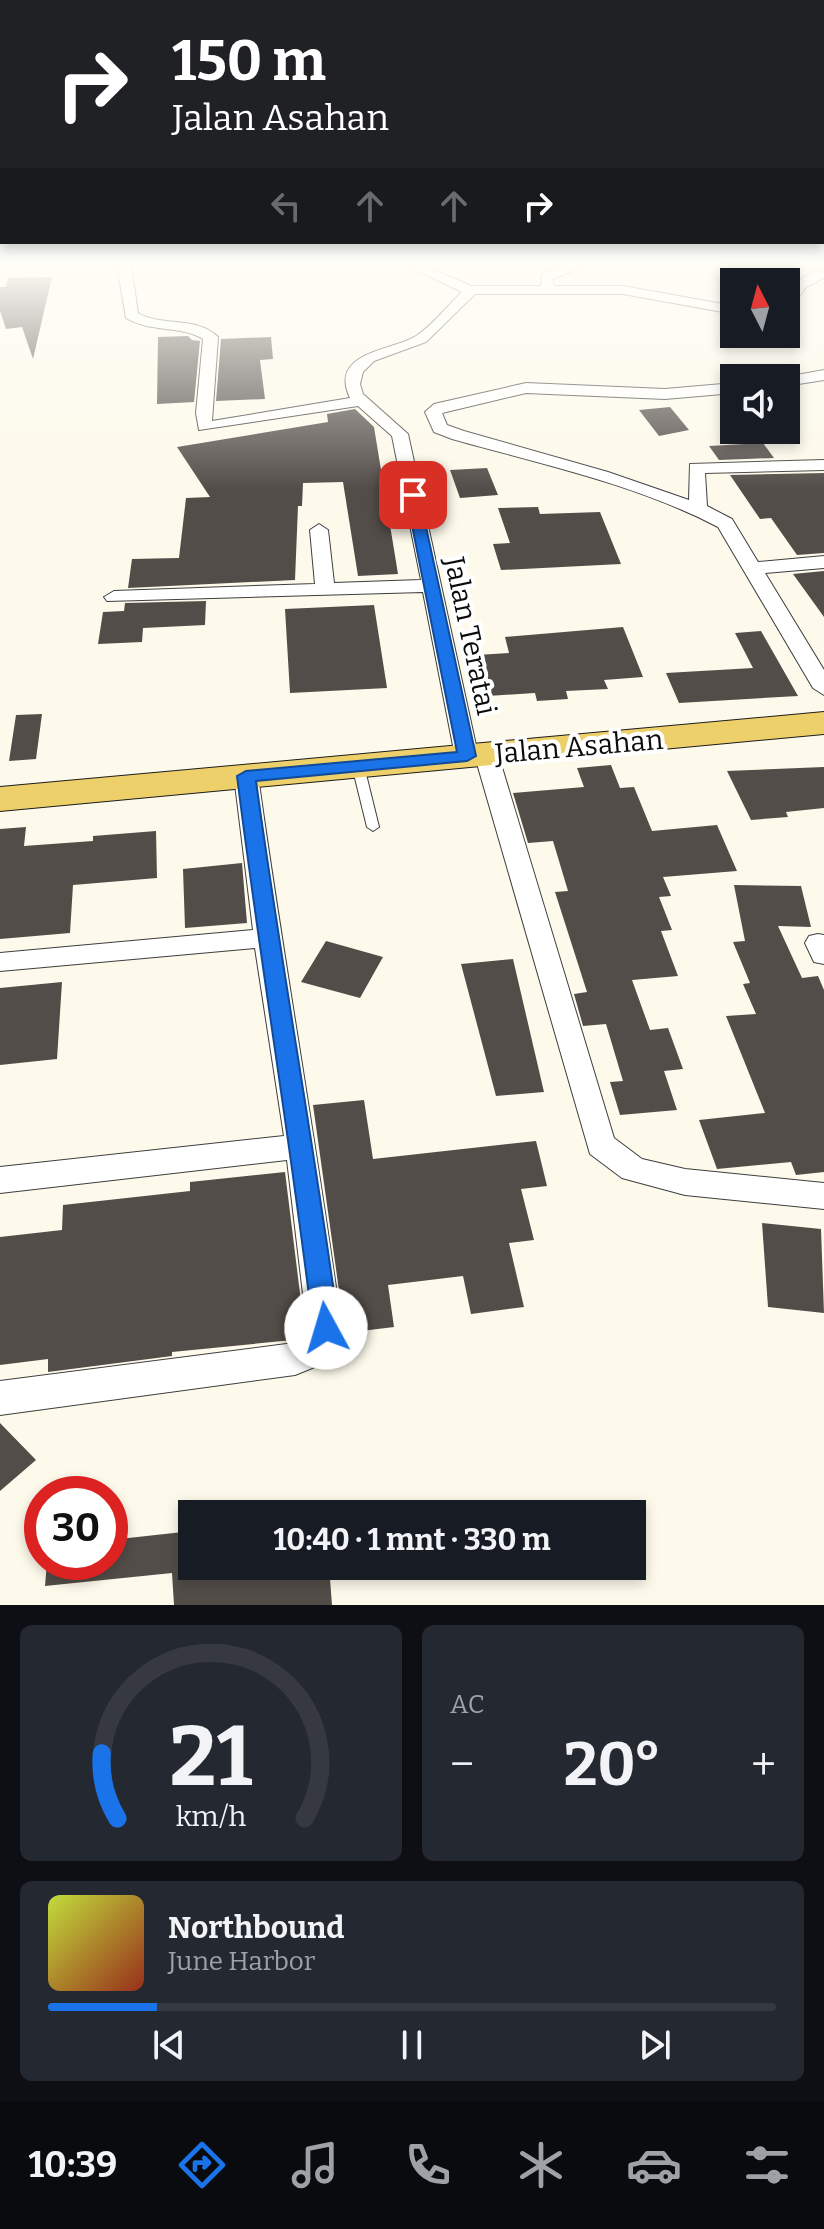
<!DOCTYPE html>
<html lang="id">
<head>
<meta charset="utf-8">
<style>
	body { margin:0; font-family:Bitter,serif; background:#242831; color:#f1f3f6; height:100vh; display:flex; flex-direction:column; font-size:30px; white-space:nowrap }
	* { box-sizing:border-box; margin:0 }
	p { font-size:26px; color:#9ea1a6 }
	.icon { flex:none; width:44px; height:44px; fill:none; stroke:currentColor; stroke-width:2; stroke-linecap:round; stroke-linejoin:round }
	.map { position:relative; height:1605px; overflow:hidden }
	.panel { display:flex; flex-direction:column; gap:20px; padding:20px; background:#0d0f14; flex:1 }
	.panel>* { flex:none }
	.top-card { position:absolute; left:0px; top:0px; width:824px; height:244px; box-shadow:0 4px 12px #0003; background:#202124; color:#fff; overflow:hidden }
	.needle { width:52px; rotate:354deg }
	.buttons { position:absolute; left:720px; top:268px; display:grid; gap:16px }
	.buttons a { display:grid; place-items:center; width:80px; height:80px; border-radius:0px; background:#171b24; box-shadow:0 4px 12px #0003; font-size:40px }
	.speed { position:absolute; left:24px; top:1476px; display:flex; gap:16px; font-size:40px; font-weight:700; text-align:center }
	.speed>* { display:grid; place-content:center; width:104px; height:104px; border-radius:50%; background:#171b24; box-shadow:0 4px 12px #0003; line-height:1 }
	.speed .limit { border:12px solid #d22; background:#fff; color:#111 }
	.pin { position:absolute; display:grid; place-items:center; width:68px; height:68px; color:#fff; margin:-34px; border-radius:16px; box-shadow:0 4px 12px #0006 }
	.me { position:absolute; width:88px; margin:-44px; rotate:354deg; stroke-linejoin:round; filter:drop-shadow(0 0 6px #0008) }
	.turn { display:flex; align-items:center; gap:28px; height:168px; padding:0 40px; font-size:36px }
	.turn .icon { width:104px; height:104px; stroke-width:2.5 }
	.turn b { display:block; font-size:56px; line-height:68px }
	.lanes { display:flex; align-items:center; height:76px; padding:0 40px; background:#0003; justify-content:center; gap:40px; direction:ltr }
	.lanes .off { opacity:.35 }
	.big { font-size:60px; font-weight:700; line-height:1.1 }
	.panel .widget { flex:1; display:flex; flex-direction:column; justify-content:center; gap:12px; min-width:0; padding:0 28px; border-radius:12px; background:#242831 }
	.panel .dial { align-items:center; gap:0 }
	.dial svg { height:208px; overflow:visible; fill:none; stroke:#363941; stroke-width:7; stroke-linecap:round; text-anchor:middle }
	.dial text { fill:#f1f3f6; stroke:none }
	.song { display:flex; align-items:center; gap:24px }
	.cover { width:96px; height:96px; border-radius:12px; background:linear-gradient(135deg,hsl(70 70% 55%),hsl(10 70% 35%)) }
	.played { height:8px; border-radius:4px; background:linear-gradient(90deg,#1a73e8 15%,#363941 15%) }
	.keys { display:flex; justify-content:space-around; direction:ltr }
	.heat { display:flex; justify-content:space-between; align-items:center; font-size:44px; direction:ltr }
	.panel .tiles { flex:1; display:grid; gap:20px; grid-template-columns:1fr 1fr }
	.widget:last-child { grid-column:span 2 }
	.trip { position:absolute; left:178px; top:1500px; width:468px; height:80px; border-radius:0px; background:#171b24; box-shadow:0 4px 12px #0003; font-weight:700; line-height:80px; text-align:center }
	.menu { display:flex; height:128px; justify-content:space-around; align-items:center; background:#090b0e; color:#9ea1a6 }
	.menu .icon { width:56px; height:56px }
	.menu .active { color:#1a73e8 }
	.menu b { font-size:36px; color:#f1f3f6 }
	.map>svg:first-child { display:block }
	.building { fill:#534d49 }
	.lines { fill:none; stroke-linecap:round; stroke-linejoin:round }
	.lane-casing { stroke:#3e3e3e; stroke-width:2 }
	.street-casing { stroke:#3e3e3e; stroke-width:2 }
	.primary-casing { stroke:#1c1c1c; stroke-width:2 }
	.lane { fill:#fff; fill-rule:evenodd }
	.street { fill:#fff; fill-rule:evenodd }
	.primary { fill:#eed06b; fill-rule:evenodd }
	.route { fill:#1a73e8; stroke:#114b97; stroke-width:2 }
	.labels { text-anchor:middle; stroke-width:8; stroke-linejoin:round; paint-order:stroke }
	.street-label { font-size:28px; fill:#0b0b0b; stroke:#fff }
</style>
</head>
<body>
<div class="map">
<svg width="824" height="1605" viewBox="0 0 824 1605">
	<rect width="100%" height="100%" fill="#fdfaeb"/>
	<path class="building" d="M 52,277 L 33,359 L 22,327 L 6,329 L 0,311 L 0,287 L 6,287 L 8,278 Z
		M 188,336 L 192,340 L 200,341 L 194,402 L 157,404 L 158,337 Z
		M 271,337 L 273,359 L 260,360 L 265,399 L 216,401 L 221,339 Z
		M 670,407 L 689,430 L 659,436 L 639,410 Z
		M 355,409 L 374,427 L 398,574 L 358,576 L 343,482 L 303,483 L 302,506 L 298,506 L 295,580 L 128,588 L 132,559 L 179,558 L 186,498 L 210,497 L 177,447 L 328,422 L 327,414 Z
		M 763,443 L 774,458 L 719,460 L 709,446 Z
		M 487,468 L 498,495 L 460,498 L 450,470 Z
		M 824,473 L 824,553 L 797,555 L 771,518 L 760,519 L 730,475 Z
		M 538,507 L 540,514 L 600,512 L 621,564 L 501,570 L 493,544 L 510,543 L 498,508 Z
		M 824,571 L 824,617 L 793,574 Z
		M 206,601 L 205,625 L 143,628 L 142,642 L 98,644 L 103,612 L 124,611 L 125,603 Z
		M 374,605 L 387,688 L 290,693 L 285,609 Z
		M 623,627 L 643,677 L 604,680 L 608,689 L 566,691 L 568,699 L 537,701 L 535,693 L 488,696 L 477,655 L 509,653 L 505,637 Z
		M 761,631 L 798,696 L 679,703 L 666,673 L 753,668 L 735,633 Z
		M 42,714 L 36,759 L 9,761 L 16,715 Z
		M 611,765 L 620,788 L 634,787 L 652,831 L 717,825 L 737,871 L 663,877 L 671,896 L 659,897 L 672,930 L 661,931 L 678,976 L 632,980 L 650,1030 L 668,1028 L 683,1069 L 664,1071 L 677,1110 L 620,1115 L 610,1082 L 623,1081 L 606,1024 L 583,1026 L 574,994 L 587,992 L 555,892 L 568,891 L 553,841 L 528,843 L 513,793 L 584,787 L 577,768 Z
		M 824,767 L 824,808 L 786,812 L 788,817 L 751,820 L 727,771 Z
		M 26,827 L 24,846 L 93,841 L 93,836 L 156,831 L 157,878 L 73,885 L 70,933 L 0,939 L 0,829 Z
		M 242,863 L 247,923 L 185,928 L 183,869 Z
		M 734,885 L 801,886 L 811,927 L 778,926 L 802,978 L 818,976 L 824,990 L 824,1172 L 796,1175 L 791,1162 L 717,1169 L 699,1120 L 765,1113 L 726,1016 L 756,1014 L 743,984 L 750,983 L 733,942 L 745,941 Z
		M 326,941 L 383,957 L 360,998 L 301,982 Z
		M 513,959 L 544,1092 L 496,1096 L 461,964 Z
		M 62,982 L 57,1059 L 0,1065 L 0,988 Z
		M 364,1100 L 373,1159 L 536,1141 L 547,1186 L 521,1189 L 534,1240 L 509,1243 L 524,1307 L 471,1314 L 463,1276 L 388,1285 L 394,1327 L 345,1333 L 313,1105 Z
		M 285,1172 L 305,1334 L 293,1340 L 172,1352 L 172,1356 L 48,1372 L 48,1359 L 0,1365 L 0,1237 L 62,1230 L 63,1205 L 190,1191 L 190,1182 Z
		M 762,1223 L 821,1229 L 824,1313 L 768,1307 Z
		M 0,1423 L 36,1460 L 0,1491 Z
		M 192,1531 L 192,1566 L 329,1566 L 332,1605 L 174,1605 L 172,1573 L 45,1586 L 47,1562 L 110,1562 L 110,1540 Z"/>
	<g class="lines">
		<g class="lane-casing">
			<path id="lane" d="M 358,763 L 364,766 L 379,827 L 373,831 L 367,827 L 352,766 Z"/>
		</g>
		<g class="street-casing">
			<path id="street" d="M 117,265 L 131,265 L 138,313 C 162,327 198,316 218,337 L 212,421 L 350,398 C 328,352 392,351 416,336 C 433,325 447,306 462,292 L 406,265 L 424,265 L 471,286 L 541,286 L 542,274 L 569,265 L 588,265 L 553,279 L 553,283 L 555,286 L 623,286 L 734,306 L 734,314 L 623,294 L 475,294 L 426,342 L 374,361 L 363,372 L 360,384 L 363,394 L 408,434 L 477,750 L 486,747 L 494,749 L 498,754 L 614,1138 L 642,1159 L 685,1169 L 824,1183 L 824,1209 L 685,1195 L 622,1178 L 590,1154 L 476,760 L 467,763 L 459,761 L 455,756 L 423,592 L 107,601 L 104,597 L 114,591 L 315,584 L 310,530 L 319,524 L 328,530 L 334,583 L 421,580 L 392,436 L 358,406 L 199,430 L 196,413 L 203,339 C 181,325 151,333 126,318 Z
				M 824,269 L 824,278 L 806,287 L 791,308 L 786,309 C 786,285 802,276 824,269 Z
				M 824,370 L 824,380 L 786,386 L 786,378 L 780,378 Z
				M 526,383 L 665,389 L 734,383 L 734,393 L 665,399 L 526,393 L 442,413 L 447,425 L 464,431 L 608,472 L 689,500 L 690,464 L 824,460 L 824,470 L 705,473 L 707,506 L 732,519 L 758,562 L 824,556 L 824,568 L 765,573 L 824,670 L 824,695 L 813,688 L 718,527 C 636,484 541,464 452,439 L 434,432 L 425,412 L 434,404 Z
				M 246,769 L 254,771 L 258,776 C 284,964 318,1150 343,1338 L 332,1360 L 295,1375 L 0,1415 L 0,1381 L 294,1343 L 308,1336 L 287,1160 L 0,1193 L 0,1167 L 284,1136 L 255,948 L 0,971 L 0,953 L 253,930 L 234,776 L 238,771 Z
				M 818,934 L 824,935 L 824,964 L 814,962 L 805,943 L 809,936 Z"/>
		</g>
		<g class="primary-casing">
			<path id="primary" d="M 824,712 L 824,734 L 0,811 L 0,787 Z"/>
		</g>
		<use href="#lane" class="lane"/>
		<use href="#street" class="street"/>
		<use href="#primary" class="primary"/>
	</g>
	<linearGradient id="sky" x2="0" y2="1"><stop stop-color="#93c3ec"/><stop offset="0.54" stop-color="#fefdf6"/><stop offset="1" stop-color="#fefdf6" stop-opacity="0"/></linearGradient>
	<rect width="824" height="490" fill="url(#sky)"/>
	<path class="route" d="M 413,491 L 419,495 L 476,756 L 467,761 L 256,781 C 281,964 314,1145 339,1328 L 335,1337 L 326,1340 L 317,1337 L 313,1328 C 291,1144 260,961 237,776 L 246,771 L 457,752 L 406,495 Z"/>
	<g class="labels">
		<g class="street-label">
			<text transform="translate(471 636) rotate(78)" y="10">Jalan Teratai</text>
			<text transform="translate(579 746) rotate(-5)" y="10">Jalan Asahan</text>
		</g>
	</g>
</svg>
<div class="buttons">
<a><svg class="needle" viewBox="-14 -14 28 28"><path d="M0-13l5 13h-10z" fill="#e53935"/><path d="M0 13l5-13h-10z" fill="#9ea1a6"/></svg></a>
<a><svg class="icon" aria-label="sound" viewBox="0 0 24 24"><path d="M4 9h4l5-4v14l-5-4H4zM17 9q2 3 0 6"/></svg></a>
</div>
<div class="speed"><div class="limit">30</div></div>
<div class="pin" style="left:413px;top:495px;background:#d93025"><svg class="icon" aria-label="arrive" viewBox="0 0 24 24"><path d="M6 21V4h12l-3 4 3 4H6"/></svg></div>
<svg class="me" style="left:326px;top:1328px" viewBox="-20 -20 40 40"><circle r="19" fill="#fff"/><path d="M0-13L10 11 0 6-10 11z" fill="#1a73e8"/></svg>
<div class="trip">10:40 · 1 mnt · 330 m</div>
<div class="top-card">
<div class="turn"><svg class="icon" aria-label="right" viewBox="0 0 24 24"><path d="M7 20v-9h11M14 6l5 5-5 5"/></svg><div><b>150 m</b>Jalan Asahan</div></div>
<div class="lanes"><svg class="icon off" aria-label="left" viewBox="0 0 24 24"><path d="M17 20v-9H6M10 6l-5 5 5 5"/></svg><svg class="icon off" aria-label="ahead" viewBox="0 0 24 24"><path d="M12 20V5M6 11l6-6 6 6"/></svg><svg class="icon off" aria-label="ahead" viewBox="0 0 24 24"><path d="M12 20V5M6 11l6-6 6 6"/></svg><svg class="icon" aria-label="right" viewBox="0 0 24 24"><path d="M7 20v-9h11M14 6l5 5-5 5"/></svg></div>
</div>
</div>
<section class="panel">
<div class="tiles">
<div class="widget dial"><svg viewBox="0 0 100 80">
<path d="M14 69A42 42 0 1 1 86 69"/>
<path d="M14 69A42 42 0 0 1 8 44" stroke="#1a73e8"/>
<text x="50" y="56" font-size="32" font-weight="700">21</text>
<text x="50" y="72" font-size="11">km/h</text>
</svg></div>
<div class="widget"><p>AC</p>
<div class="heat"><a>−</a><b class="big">20°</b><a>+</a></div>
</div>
<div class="widget">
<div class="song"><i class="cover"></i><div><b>Northbound</b><p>June Harbor</p></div></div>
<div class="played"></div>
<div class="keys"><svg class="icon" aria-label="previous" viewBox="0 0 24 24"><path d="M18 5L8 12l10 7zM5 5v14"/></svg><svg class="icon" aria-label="pause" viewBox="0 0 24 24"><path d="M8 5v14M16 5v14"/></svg><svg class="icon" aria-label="next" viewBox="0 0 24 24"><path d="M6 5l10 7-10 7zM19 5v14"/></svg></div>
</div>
</div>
</section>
<nav class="menu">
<b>10:39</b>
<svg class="icon active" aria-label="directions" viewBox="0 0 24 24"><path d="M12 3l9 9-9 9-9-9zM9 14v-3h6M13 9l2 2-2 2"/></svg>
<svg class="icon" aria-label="music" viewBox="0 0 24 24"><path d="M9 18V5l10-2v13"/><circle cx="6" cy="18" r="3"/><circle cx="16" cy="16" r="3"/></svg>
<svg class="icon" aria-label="phone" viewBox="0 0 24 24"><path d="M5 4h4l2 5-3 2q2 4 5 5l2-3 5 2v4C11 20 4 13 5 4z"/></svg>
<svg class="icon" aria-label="climate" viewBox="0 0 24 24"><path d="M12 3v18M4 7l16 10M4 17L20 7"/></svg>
<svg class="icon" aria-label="car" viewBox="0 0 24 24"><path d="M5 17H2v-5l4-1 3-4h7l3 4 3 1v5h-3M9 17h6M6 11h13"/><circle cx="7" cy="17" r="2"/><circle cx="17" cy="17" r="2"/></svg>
<svg class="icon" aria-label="filters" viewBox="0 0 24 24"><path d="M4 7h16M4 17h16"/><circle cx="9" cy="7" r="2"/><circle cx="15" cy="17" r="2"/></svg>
</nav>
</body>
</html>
